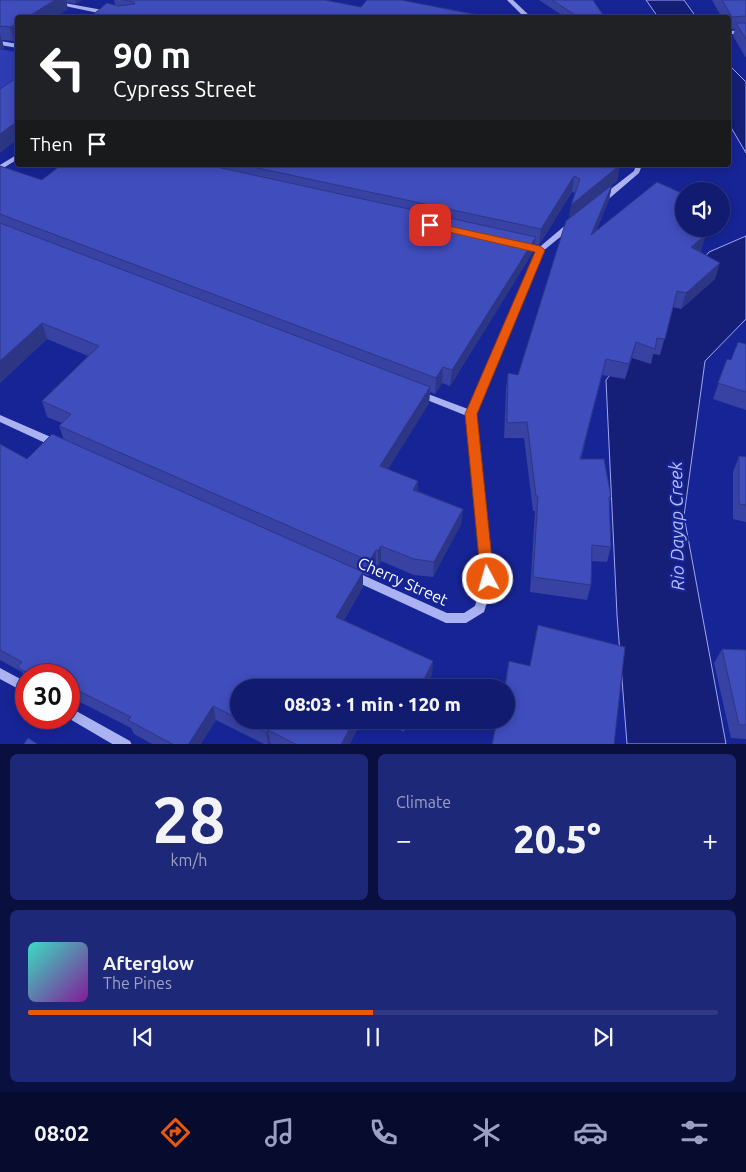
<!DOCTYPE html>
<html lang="en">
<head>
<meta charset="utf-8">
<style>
	body { margin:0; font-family:Ubuntu,sans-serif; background:#1e2878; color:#f1f3f6; height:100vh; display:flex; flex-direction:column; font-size:19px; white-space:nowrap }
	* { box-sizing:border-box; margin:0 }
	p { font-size:16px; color:#9ca1c3 }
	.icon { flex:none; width:28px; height:28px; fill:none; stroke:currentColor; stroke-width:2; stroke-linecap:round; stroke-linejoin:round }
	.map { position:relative; height:744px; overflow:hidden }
	.panel { display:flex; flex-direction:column; gap:10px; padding:10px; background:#090f3e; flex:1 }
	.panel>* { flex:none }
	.banner { position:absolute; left:15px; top:15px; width:716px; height:152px; border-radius:5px; box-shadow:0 2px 12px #0003,0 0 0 1px #303983; background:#202124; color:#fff; overflow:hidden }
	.fabs { position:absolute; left:675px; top:182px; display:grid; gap:10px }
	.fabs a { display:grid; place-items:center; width:55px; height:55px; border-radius:50%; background:#111b70; box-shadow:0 2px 12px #0003,0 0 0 1px #303983; font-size:25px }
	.speed { position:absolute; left:15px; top:664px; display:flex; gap:10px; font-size:25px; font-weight:700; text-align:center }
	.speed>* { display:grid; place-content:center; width:65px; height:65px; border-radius:50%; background:#111b70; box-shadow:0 2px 12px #0003,0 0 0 1px #303983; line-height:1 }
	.speed .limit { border:8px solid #d22; background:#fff; color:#111 }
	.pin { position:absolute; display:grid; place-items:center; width:42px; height:42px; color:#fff; margin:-21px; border-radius:10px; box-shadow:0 2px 8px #0006 }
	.me { position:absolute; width:55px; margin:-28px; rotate:354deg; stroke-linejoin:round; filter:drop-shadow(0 0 4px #0008) }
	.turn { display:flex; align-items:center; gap:18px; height:105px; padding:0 15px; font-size:22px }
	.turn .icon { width:65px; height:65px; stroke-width:2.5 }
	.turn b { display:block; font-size:35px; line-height:42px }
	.then { display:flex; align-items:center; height:48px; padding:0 15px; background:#0003; gap:10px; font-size:19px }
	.big { font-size:38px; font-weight:800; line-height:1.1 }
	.panel .card { flex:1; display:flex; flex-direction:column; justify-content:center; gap:8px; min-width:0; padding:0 18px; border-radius:8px; background:#1e2878 }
	.panel .dial { align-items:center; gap:0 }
	.dial b { font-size:65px; line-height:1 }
	.song { display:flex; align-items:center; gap:15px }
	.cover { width:60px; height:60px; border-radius:8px; background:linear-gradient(135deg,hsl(170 70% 55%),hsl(290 70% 35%)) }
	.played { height:5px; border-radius:2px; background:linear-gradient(90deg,#ea580c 50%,#303983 50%) }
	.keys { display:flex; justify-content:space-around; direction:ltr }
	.heat { display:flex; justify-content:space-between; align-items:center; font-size:28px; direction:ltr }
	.panel .tiles { flex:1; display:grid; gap:10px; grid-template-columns:1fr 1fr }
	.card:last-child { grid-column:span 2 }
	.trip { position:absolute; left:230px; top:679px; width:285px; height:50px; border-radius:25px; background:#111b70; box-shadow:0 2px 12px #0003,0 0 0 1px #303983; font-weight:800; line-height:50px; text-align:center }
	.dock { display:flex; height:80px; justify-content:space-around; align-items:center; background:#070b2d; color:#9ca1c3 }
	.dock .icon { width:35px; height:35px }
	.dock .current { color:#ea580c }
	.dock b { font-size:22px; color:#f1f3f6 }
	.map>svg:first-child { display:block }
	.green { fill:#2e3db6 }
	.water { fill:#161f78; stroke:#9ca7f3 }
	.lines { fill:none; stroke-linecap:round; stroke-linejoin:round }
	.minor { fill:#aab2f1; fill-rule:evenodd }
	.wall { fill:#3742a3 }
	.shaded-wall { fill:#2d3684 }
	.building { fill:#404dbd; stroke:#2d3684 }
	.route { fill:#ea580c; stroke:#983908 }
	.labels { text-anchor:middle; stroke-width:4.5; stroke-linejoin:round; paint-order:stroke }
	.street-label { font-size:16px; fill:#fff; stroke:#172496 }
	.water-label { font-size:18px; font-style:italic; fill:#b6bef8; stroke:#172496 }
</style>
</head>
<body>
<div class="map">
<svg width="746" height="745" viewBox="0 0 746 745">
	<rect width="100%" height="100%" fill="#172496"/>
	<path class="green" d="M 0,49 L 18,52 L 17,82 L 0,96 Z"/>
	<path class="water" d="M 646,0 L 684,0 L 696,17 L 658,17 Z
		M 729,65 L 746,82 L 746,153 L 729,124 Z
		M 746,236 L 746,319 L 705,361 L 684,516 L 726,744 L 627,744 L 617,615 L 606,380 L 709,252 Z"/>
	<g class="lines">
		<path class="minor" d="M 36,0 L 48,0 L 108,11 L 111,13 L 108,15 Z
			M 507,0 L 513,0 L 532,18 L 525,18 Z
			M 746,30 L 746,34 L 729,34 L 730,31 Z
			M 0,41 L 18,44 L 18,48 L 0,45 Z
			M 18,154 L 18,159 L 0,170 L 0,165 Z
			M 636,165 L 642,165 L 639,173 L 604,203 L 598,203 L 598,199 L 634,171 Z
			M 568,223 L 571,223 L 575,225 L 543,251 L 476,414 L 493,579 L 485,609 L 484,612 L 466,623 L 446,623 L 348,578 L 347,575 L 348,572 L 352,570 L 356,572 L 447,613 L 464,613 L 475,606 L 483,579 L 467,416 L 417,396 L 416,394 L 417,392 L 420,391 L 468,409 L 536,250 Z
			M 0,415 L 60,441 L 62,444 L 60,447 L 54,447 L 0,422 Z
			M 0,668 L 26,682 L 26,693 L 0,679 Z
			M 69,707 L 130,741 L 132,745 L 114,745 L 68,718 L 69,718 Z"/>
	</g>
	<path class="wall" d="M 0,0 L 82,0 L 76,4 L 66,2 L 68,9 L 14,41 L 2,40 L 4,48 L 0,50 Z
		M 114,0 L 325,0 L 361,7 L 494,18 L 89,18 L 115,5 Z
		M 539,0 L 593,0 L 605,18 L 566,18 Z
		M 712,0 L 746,0 L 746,58 L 733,36 L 735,29 L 729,29 L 729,18 L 722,18 Z
		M 61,165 L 620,165 L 617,181 L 612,185 L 609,200 L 596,231 L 684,229 L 701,251 L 700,252 L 715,279 L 681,309 L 673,307 L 660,355 L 653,354 L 651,364 L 632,358 L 625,379 L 602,375 L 581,459 L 611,497 L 609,504 L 611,547 L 607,562 L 592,561 L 591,585 L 587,600 L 530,592 L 535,511 L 533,511 L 524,438 L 504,438 L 506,389 L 508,373 L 518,375 L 569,219 L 575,193 L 572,192 L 539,245 L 535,244 L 533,252 L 450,386 L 442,383 L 435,394 L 430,392 L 429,403 L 388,469 L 418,491 L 463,509 L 461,524 L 433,577 L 414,575 L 381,561 L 378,566 L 376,565 L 369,576 L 363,574 L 363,587 L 344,620 L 432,675 L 239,688 L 239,720 L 362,720 L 349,745 L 273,745 L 270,743 L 269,745 L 266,745 L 216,720 L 200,745 L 154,745 L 134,734 L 131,728 L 78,701 L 73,707 L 69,705 L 69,675 L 26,675 L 26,680 L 22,672 L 0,660 L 0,444 L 27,459 L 64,440 L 59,426 L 62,423 L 47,417 L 42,401 L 88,356 L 47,339 L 0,383 L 0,166 L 42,180 Z
		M 746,344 L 746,410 L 713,399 L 727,359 L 731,360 Z
		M 739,456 L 746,457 L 746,522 L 733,519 L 733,472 Z
		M 538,625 L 625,647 L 506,688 L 504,688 L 509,661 L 530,666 Z
		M 722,649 L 746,650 L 746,739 L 731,738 L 714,663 Z
		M 378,720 L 410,720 L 404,732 Z"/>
	<path class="shaded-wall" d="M 55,0 L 66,0 L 68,9 L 53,18 L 26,18 Z
		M 75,0 L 82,0 L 76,4 Z
		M 18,23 L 18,39 L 14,41 L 10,27 Z
		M 0,34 L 4,48 L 0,50 Z
		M 18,121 L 18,139 L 0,153 L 0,134 Z
		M 620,165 L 617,181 L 612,185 L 609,200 L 588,250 L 568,221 L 571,205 Z
		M 574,176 L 572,192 L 539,245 L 541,229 Z
		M 706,235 L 701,251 L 687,263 L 691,247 Z
		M 536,237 L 533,252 L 450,386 L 452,370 Z
		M 720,263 L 715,279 L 681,309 L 686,293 Z
		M 42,323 L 47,339 L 0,383 L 0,361 Z
		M 636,342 L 632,358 L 625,379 L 629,364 Z
		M 443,367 L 442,383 L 435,394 L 436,378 Z
		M 430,387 L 429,403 L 380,482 L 380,466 Z
		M 418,481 L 418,497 L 413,490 Z
		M 463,509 L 461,524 L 433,577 L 434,562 Z
		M 381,546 L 381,561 L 378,566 L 378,551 Z
		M 376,550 L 376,565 L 369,576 L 369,561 Z
		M 363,572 L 363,587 L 337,631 L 336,617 Z
		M 433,661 L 432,675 L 426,688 L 420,688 Z
		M 71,687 L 78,701 L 73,707 L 69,698 L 69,690 Z
		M 213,706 L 216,720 L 200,745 L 188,745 Z
		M 354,720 L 362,720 L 349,745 L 341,745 Z
		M 405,720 L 410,720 L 404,732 Z
		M 268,730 L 270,743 L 269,745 L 268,745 L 266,732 Z"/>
	<path class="building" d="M 0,0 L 55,0 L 26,18 L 18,18 L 18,23 L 10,27 L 0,26 Z
		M 124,0 L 325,0 L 361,7 L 367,0 L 401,0 L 494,18 L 89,18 L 107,3 L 118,6 L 135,4 L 134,2 Z
		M 552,0 L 593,0 L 605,18 L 580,18 Z
		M 722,0 L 746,0 L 746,16 L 732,17 Z
		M 736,23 L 746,23 L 746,39 Z
		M 18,77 L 18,121 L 0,134 L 0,89 Z
		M 61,165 L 208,165 L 536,237 L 452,370 L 443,367 L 436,378 L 0,214 L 0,166 L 42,180 Z
		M 244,165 L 620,165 L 571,205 L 580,179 L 574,176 L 541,229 Z
		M 657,182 L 684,194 L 684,229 L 694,229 L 706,235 L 691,247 L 720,263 L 686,293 L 677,291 L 665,339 L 657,338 L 655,349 L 636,342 L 629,364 L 606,359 L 580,459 L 604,459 L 611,497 L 609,497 L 611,547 L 592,545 L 591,585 L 533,577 L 538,496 L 536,496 L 527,422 L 507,423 L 508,373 L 518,375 L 566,221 L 612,185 L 591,235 Z
		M 0,223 L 430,387 L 380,466 L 418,481 L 413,490 L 463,509 L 434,562 L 414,559 L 381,546 L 378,551 L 376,550 L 369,561 L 59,426 L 71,414 L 42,401 L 99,346 L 42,323 L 0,361 Z
		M 738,342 L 746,344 L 746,392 L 718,383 L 727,359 L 731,360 Z
		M 52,434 L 363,572 L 336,617 L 433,661 L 420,688 L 239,688 L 239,719 L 213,706 L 188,745 L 174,745 L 128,720 L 131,717 L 71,687 L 69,690 L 69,675 L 31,675 L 20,669 L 18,666 L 22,662 L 0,650 L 0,444 L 27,459 Z
		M 739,456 L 746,457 L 746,505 L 739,504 Z
		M 538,625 L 625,647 L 614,745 L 492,745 L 497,720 L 506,720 L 506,688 L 505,688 L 509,661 L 530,666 Z
		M 722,649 L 746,650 L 746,725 L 739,725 Z
		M 241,720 L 354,720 L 341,745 L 297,745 L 268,730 L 266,732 Z
		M 28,738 L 39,745 L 23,745 Z"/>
	<path class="route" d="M 430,222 L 540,246 L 545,250 L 477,414 L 494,579 L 492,584 L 488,585 L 483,584 L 481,579 L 465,414 L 535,252 L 427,227 L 427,223 Z"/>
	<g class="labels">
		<g class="street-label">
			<text transform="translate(403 581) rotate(24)" y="6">Cherry Street</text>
		</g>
		<g class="water-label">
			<text transform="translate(677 526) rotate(-91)" y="6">Rio Dayap Creek</text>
		</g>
	</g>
</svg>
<div class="fabs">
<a><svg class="icon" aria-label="sound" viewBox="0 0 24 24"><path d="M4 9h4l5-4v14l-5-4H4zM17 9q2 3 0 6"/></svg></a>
</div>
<div class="speed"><div class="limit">30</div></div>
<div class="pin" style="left:430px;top:225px;background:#d93025"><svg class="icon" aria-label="arrive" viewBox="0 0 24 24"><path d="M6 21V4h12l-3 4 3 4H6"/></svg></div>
<svg class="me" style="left:488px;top:579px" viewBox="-20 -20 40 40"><circle r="17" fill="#ea580c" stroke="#fff" stroke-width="3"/><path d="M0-11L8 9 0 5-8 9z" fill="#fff"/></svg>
<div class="trip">08:03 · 1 min · 120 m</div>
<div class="banner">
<div class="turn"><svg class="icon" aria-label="left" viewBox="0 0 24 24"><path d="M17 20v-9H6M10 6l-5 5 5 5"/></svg><div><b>90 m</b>Cypress Street</div></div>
<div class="then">Then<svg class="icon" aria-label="arrive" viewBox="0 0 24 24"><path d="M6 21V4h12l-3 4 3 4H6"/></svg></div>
</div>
</div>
<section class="panel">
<div class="tiles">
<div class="card dial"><b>28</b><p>km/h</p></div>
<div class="card"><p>Climate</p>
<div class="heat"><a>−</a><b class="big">20.5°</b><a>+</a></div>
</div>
<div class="card">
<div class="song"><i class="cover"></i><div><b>Afterglow</b><p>The Pines</p></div></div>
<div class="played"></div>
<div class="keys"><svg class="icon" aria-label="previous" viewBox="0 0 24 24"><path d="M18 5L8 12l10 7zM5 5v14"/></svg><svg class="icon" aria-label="pause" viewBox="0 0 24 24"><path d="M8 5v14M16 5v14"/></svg><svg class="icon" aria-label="next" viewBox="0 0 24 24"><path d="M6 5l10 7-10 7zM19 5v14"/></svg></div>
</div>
</div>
</section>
<nav class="dock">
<b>08:02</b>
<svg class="icon current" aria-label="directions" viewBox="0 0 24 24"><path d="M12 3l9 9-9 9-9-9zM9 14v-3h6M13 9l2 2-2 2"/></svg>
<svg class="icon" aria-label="music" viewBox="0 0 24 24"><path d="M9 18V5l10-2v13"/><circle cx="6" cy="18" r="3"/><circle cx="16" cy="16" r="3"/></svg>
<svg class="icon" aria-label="phone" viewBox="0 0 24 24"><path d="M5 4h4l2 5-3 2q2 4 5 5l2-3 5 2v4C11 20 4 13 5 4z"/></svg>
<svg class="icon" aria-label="climate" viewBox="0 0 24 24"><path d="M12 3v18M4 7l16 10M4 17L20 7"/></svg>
<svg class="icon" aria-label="car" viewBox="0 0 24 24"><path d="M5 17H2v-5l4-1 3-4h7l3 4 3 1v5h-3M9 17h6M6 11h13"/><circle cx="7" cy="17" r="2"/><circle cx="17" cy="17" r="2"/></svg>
<svg class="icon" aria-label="filters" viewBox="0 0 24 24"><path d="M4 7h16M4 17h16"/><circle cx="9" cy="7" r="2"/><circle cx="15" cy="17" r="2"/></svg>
</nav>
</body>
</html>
